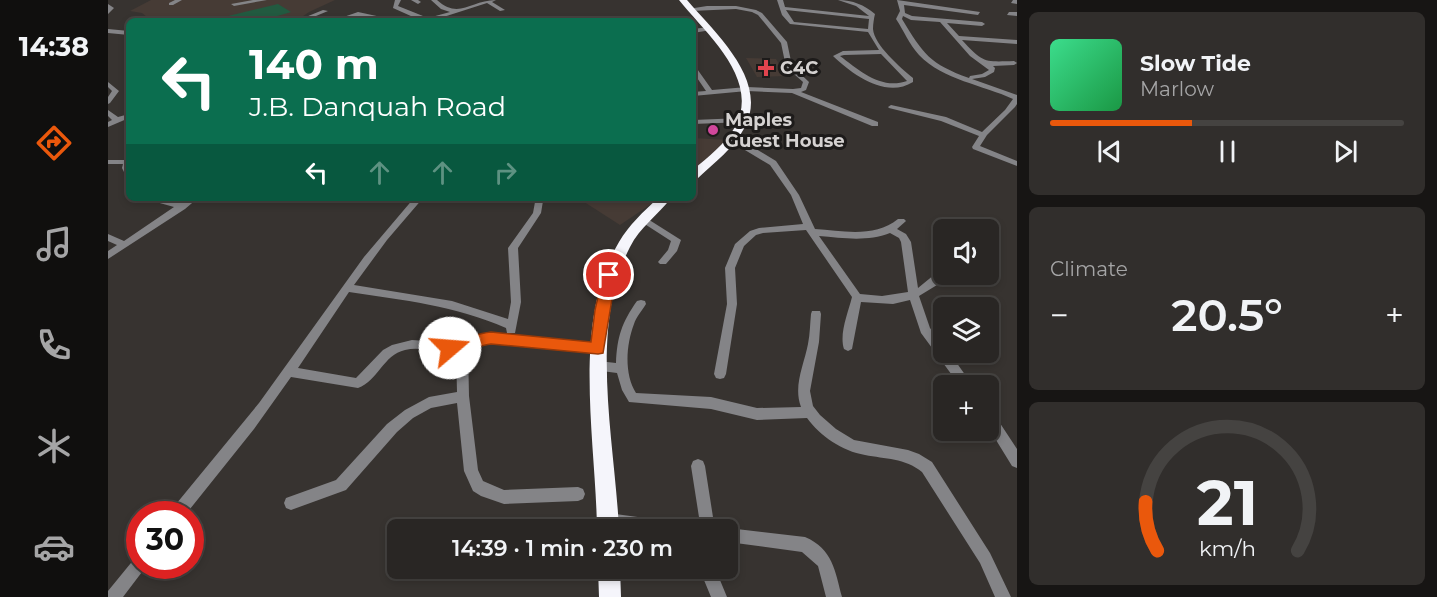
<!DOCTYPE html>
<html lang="en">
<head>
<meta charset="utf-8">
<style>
	body { margin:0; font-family:Montserrat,sans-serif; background:#312e2c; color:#f1f3f6; height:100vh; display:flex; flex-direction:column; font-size:22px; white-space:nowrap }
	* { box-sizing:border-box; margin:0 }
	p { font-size:20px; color:#a5a5a6 }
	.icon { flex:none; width:33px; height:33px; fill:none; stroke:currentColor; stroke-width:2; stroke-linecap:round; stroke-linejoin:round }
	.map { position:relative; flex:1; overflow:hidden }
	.drawer { display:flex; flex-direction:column; gap:12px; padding:12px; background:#171514; width:420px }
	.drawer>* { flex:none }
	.banner { position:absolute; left:18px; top:18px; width:570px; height:183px; border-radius:9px; box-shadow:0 3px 9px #0003,0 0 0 2px #454341; background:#0b6e4f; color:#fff; overflow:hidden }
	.tools { position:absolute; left:825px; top:219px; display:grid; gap:12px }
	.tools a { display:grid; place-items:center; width:66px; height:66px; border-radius:9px; background:#292624; box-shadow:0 3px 9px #0003,0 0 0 2px #454341; font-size:30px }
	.speed { position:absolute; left:18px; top:501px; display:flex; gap:12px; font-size:30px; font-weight:700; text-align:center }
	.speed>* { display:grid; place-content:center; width:78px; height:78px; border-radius:50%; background:#292624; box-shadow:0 3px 9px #0003,0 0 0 2px #454341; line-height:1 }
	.speed .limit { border:9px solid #d22; background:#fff; color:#111 }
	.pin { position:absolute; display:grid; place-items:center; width:51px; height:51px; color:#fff; margin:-26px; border:3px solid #fff; border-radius:50%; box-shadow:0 2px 6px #0007 }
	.me { position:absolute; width:66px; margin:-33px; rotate:72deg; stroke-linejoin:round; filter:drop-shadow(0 0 4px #0008) }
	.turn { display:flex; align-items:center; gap:21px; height:126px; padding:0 24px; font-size:27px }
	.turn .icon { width:78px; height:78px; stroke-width:2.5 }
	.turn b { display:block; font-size:42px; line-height:51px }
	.lanes { display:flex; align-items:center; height:57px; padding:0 24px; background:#0003; justify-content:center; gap:30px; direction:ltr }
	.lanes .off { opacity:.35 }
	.big { font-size:45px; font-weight:600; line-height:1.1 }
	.drawer .tile { flex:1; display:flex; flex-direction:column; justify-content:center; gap:9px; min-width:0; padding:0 21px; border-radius:9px; background:#312e2c }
	.drawer .dial { align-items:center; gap:0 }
	.dial svg { height:156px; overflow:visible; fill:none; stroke:#454341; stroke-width:7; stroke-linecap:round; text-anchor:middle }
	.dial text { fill:#f1f3f6; stroke:none }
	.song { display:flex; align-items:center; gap:18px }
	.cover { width:72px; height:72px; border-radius:9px; background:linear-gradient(135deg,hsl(150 70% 55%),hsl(140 70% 35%)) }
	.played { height:6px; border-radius:3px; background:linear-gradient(90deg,#ea580c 40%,#454341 40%) }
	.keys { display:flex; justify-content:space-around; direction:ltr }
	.heat { display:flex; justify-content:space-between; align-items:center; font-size:33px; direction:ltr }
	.trip { position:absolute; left:279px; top:519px; width:351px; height:60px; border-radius:9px; background:#292624; box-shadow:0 3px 9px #0003,0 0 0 2px #454341; font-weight:600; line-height:60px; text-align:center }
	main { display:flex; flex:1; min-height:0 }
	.tabs { display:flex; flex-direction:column; width:108px; justify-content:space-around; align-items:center; background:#100f0e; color:#a5a5a6 }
	.tabs .icon { width:42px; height:42px }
	.tabs .active { color:#ea580c }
	.tabs b { font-size:27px; color:#f1f3f6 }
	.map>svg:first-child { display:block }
	.built { fill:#463b35 }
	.green { fill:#225a40 }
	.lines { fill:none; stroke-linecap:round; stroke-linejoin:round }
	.minor { fill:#848487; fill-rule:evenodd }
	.highway { fill:#f5f5fb; fill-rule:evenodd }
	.route { fill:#ea580c; stroke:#983908; stroke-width:1.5 }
	.health-dot { fill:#e0444e; stroke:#1d1b1a; stroke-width:2 }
	.hotel-dot { fill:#d1479c; stroke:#1d1b1a; stroke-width:2 }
	.labels { text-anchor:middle; stroke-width:6; stroke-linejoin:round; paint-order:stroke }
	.far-poi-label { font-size:18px; font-weight:bold; fill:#d5d2d1; stroke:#1d1b1a; text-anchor:start }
</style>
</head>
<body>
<main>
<nav class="tabs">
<b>14:38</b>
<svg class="icon active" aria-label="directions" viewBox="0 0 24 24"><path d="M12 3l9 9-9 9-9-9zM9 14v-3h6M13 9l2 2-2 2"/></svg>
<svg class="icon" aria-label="music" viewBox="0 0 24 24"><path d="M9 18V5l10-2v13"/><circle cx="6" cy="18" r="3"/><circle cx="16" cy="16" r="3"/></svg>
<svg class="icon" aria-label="phone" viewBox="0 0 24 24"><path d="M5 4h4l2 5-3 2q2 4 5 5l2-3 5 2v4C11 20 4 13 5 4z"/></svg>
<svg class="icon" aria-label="climate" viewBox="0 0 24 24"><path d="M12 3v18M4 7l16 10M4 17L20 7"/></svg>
<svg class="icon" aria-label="car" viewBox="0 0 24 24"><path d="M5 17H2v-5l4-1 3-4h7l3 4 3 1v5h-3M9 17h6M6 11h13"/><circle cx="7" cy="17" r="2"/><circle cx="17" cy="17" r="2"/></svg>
</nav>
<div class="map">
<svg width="909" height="597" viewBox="0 0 909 597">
	<rect width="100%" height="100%" fill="#373330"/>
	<path class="built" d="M 43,0 L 227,0 L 201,12 L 188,21 L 44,21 L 34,13 L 22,11 Z
		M 638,58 L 668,59 L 678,76 L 649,77 Z
		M 585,138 L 621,140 L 585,173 Z
		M 470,198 L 552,198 L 512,225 Z"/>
	<path class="green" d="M 170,4 L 183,12 C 165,17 136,29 120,16 Z"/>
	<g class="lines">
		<path class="minor" d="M 67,0 L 74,0 L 65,5 L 61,5 L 61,3 Z
			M 145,0 L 159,0 L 126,6 L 123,4 Z
			M 287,0 L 293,0 L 290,6 L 320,18 L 342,12 L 333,9 L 323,0 L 329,0 C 351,20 363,0 388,0 L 384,2 L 397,10 L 392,11 L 379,3 L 323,21 L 314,21 L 285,8 Z
			M 303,0 L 310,0 L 313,2 L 310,4 Z
			M 669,0 L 675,0 L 677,7 L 761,16 L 748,6 L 730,0 C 745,0 756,5 767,14 C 766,18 765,24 765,29 C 766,45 793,68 805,78 L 805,82 C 778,99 745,75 725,56 L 735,51 L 771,50 L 760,32 L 682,24 L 674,15 ZM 678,10 L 761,19 L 760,29 L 686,22 ZM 773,54 L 799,81 C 773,90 752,71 732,56 L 736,55 Z
			M 789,0 L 872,12 L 870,15 L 796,5 L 797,13 L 804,16 L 874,22 L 877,24 L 874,26 L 839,23 L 851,36 L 909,40 L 909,44 L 854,40 C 875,63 876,62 906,61 L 909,63 L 906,65 L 885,66 L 887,68 L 886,72 L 877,77 L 864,79 L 909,95 L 909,104 L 907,107 L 879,135 L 872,146 L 909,161 L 909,166 L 865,149 L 864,147 L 871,136 L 833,121 L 781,108 L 780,107 L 783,105 L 838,117 L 874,132 L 897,110 L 905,99 C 875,85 835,80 811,55 C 801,44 796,31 788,19 L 792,11 ZM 795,16 L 803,20 L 832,22 L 862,56 L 881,70 L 874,74 L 862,76 L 861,78 C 822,64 815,54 794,19 Z
			M 905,0 L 909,0 L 909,4 L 903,3 Z
			M 0,4 L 6,8 L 0,14 Z
			M 599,6 L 628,6 L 648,10 L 654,13 L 679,42 L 684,66 L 701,82 L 698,90 L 693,92 L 770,122 L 770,126 L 764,126 L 684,93 L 639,91 L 585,96 L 585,92 L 598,91 L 585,72 L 585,65 L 587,66 L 604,90 L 639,87 L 685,89 L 693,88 L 695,82 L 678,67 L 673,43 L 650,15 L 644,12 L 628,9 L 583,11 L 580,9 Z
			M 215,10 L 220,11 L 196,21 L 188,21 Z
			M 250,12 L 278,18 L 281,20 C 271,22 260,15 250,16 C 241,16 234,21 224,21 Z
			M 901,12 L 909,12 L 909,16 L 899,15 Z
			M 601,27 L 603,28 L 603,30 L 585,33 L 585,29 Z
			M 0,29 L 21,31 L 21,35 L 0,33 Z
			M 0,82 L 11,91 L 2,103 L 0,104 L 0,97 L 4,91 L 0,87 Z
			M 0,110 L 10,117 L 21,114 L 21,118 L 0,127 L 0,122 L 4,120 L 0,116 Z
			M 634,118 L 638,120 L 637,122 L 585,124 L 585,120 Z
			M 622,137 L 628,137 L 668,161 L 691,195 L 707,229 C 735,231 767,238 790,219 L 796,219 L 798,221 L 789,229 L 798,234 L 803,242 L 810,288 L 832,270 L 836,270 L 836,274 L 840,274 L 829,285 L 811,296 L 822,328 L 836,346 L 836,352 L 841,352 L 865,386 L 852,386 L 813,333 L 802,300 L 785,304 L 753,302 L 744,349 L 740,351 L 736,349 C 731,334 740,313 744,297 L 698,230 L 655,233 L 648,235 L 636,246 L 627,268 L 629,304 L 618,374 L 616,378 L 612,379 L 608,378 L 606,374 L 619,304 L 617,268 L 627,244 L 642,231 L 651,228 L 695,224 L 683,195 L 662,165 L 622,141 ZM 782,233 L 791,238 L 793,242 L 800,292 L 774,296 L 752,294 L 711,236 C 735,238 759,242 782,233 Z
			M 0,160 L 21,160 L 21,176 L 18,176 L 14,168 L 15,164 L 0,164 Z
			M 40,198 L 53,198 L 72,203 L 80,198 L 90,198 L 77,209 L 0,259 L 0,251 L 9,245 L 0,241 L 0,234 L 16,241 L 66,207 L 41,200 Z
			M 306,198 L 315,198 L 279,240 L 246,285 L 344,301 L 400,319 L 403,302 L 400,248 L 425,213 L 427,202 L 424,198 L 434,199 L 435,201 L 433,213 L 410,248 L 413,302 L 407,333 L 399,333 L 398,328 C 348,306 295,300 241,292 L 190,368 L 248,378 L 275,350 L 284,345 L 304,340 L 347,343 L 383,333 L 494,345 L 496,348 L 494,351 L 490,353 L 383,343 L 360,349 L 361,396 L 370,470 L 375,481 L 396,490 L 470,487 L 475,489 L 477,494 L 475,499 L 470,501 L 396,504 L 373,496 L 365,491 L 356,471 L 349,403 L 323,408 L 305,418 L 289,432 L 238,490 L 183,510 L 178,508 L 176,503 L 178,498 L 228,480 L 279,424 L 297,410 L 321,397 L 349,392 L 348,352 C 331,354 314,346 297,350 C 275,355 270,381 250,388 L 183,377 L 146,429 L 78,514 L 62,514 L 64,509 L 151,403 L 256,257 Z
			M 356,198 L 364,198 L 364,199 L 360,202 L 357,201 Z
			M 535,216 L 573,240 L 569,251 L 558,264 L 552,264 L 550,262 L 560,250 L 563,241 L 532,221 L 530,219 L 532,217 Z
			M 533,300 L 537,301 L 538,304 C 534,311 528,317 526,324 C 518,345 516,374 528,393 L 603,397 L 649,408 L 693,407 C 685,386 696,365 700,344 C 702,334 702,324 703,314 L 704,311 L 712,311 L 713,314 L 711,342 L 702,391 L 705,406 L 712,415 L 728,429 L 746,440 L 800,450 L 811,454 L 824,462 L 882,553 L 903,597 L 887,597 L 872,563 L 814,472 C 797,458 777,459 757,455 C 734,451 712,436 699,418 L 649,420 L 603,409 L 521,402 L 514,390 L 509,373 L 486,370 L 484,366 L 486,362 L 490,361 L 508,363 C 509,337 514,322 529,301 Z
			M 880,409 L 884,411 L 909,449 L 909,468 L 904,466 L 880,427 Z
			M 590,459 L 595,461 L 597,466 L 607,530 L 593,530 L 583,466 L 585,461 Z
			M 500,513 L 574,523 L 579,525 L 581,530 C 557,530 516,534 495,525 L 493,520 L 495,515 Z
			M 620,528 L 697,537 C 725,549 727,571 734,597 L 718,597 L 710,566 L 694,552 L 620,542 L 620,530 L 615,530 Z
			M 32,556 L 32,566 L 39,566 L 37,568 L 15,597 L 0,597 L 0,591 L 27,558 Z
			M 591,568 L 607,568 L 619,597 L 603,597 Z"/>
		<path class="highway" d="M 571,0 L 579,0 C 607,33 661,80 637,127 C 626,148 606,163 589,179 L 585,180 L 585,170 C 600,157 617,144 627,127 C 653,79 598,34 571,0 Z
			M 550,198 L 563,198 C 550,215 532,227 522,247 C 480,328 507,441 511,530 L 489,530 C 488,440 463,322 511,242 C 521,225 535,212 550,198 Z
			M 490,568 L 512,568 L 513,597 L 491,597 Z"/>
	</g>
	<path class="route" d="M 501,271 L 508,275 L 495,353 L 490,354 L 383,344 C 369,345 349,357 337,353 L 335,348 L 337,344 C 352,339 367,334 383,332 L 483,342 L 487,310 L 495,275 Z"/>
	<path class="health-dot" d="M655 59h6v6h6v6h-6v6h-6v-6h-6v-6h6z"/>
	<circle class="hotel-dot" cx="605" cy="130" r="6"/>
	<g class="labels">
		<g class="far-poi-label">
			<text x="672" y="74">C4C</text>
			<text x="617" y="126">Maples<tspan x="617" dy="21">Guest House</tspan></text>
		</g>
	</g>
</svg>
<div class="tools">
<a><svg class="icon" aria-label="sound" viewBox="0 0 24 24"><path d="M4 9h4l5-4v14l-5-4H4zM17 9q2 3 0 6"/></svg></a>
<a><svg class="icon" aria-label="layers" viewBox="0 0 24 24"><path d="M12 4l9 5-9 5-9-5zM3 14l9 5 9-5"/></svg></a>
<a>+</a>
</div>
<div class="speed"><div class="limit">30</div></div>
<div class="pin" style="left:501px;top:275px;background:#d93025"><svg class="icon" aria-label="arrive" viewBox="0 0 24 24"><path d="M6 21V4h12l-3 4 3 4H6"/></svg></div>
<svg class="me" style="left:342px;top:348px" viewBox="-20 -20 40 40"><circle r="19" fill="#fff"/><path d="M0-13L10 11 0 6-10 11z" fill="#ea580c"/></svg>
<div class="trip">14:39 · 1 min · 230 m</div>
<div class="banner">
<div class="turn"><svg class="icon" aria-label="left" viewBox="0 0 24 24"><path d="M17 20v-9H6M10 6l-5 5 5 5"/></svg><div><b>140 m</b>J.B. Danquah Road</div></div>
<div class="lanes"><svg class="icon" aria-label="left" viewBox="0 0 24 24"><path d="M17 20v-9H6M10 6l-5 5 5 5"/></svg><svg class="icon off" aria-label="ahead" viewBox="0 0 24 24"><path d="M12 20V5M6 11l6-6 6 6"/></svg><svg class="icon off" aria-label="ahead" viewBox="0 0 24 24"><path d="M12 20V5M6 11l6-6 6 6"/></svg><svg class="icon off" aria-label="right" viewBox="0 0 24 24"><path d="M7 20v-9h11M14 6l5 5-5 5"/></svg></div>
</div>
</div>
<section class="drawer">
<div class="tile">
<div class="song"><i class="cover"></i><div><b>Slow Tide</b><p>Marlow</p></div></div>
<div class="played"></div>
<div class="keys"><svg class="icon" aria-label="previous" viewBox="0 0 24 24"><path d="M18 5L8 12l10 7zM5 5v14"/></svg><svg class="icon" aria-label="pause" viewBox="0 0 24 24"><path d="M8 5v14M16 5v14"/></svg><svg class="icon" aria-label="next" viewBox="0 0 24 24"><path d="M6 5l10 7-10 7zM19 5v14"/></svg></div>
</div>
<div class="tile"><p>Climate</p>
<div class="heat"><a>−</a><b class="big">20.5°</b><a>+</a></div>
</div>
<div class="tile dial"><svg viewBox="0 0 100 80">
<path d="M14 69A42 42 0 1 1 86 69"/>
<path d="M14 69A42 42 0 0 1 8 44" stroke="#ea580c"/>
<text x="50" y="56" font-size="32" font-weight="700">21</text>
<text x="50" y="72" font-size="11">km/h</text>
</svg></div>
</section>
</main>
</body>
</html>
